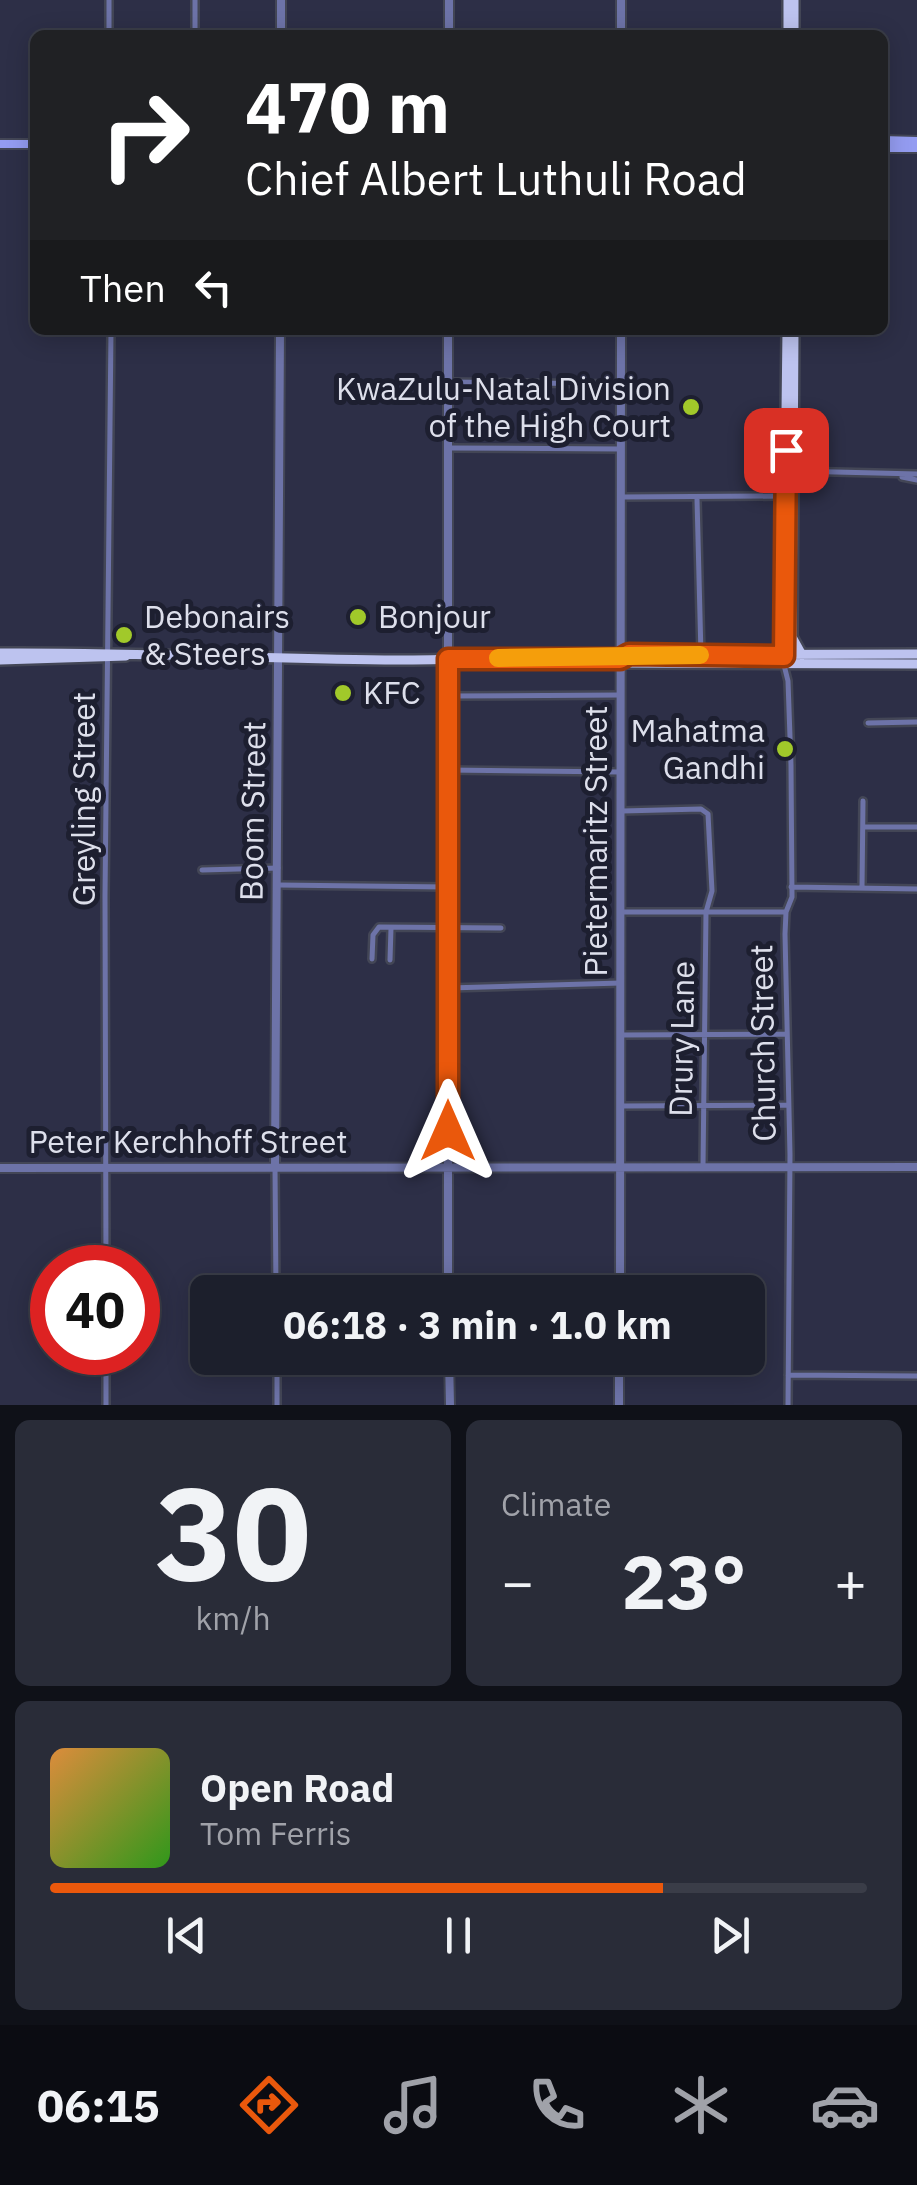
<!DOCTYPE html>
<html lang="en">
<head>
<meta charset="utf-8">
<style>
	body { margin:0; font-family:"IBM Plex Sans",sans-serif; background:#292c38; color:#f1f3f6; height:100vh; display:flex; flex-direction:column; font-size:38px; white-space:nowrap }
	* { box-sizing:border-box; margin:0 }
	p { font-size:32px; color:#a0a2a9 }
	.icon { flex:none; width:55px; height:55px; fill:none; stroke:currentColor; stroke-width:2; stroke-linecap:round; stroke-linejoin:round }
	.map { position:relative; height:1405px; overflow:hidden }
	.drawer { display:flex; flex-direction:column; gap:15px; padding:15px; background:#0f1118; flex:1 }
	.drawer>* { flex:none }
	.banner { position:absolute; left:30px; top:30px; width:858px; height:305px; border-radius:15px; box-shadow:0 5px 25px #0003,0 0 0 2px #3a3d48; background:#202124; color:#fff; overflow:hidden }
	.speed { position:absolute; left:30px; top:1245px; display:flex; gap:20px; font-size:50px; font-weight:700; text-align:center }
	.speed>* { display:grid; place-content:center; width:130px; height:130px; border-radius:50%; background:#1c1f2c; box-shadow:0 5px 25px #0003,0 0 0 2px #3a3d48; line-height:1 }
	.speed .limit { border:15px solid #d22; background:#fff; color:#111 }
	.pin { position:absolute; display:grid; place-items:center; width:85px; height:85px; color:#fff; margin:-42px; border-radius:20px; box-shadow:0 5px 15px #0006 }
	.me { position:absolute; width:110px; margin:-55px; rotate:0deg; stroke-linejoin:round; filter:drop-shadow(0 0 8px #0008) }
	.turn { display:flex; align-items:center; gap:35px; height:210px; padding:0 50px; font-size:45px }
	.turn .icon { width:130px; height:130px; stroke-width:2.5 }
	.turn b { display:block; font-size:70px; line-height:85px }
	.then { display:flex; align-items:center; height:95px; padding:0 50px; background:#0003; gap:20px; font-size:38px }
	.big { font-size:75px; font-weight:700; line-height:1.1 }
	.drawer .tile { flex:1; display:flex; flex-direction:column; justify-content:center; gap:15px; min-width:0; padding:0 35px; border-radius:15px; background:#292c38 }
	.drawer .dial { align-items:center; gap:0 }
	.dial b { font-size:130px; line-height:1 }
	.song { display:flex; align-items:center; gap:30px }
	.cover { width:120px; height:120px; border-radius:15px; background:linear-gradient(135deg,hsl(30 70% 55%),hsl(110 70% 35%)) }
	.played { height:10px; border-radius:5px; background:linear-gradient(90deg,#ea580c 75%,#3a3d48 75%) }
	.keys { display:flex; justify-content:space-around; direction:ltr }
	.heat { display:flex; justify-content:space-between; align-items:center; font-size:55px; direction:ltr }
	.drawer .tiles { flex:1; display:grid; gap:15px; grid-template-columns:1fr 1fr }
	.tile:last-child { grid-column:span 2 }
	.trip { position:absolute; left:190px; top:1275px; width:575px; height:100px; border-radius:15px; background:#1c1f2c; box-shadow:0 5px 25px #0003,0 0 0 2px #3a3d48; font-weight:700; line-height:100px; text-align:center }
	.dock { display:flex; height:160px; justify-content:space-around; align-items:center; background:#0b0c12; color:#a0a2a9 }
	.dock .icon { width:70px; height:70px }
	.dock .active { color:#ea580c }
	.dock b { font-size:45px; color:#f1f3f6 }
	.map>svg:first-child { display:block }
	.built { fill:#2d2f47; fill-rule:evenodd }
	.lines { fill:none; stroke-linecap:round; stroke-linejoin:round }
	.minor-casing { stroke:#434656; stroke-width:10 }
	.tertiary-casing { stroke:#434656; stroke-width:12 }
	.secondary-casing { stroke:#434656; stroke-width:12 }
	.primary-casing { stroke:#434656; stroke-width:14 }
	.minor { stroke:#6d73a8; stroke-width:5 }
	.tertiary { stroke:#6d73a8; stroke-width:8 }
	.secondary { stroke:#949cf1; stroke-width:8 }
	.primary { stroke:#bdc3ef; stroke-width:9 }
	.route-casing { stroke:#983908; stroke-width:25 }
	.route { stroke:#ea580c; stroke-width:18 }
	.slow { stroke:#f59e0b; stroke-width:18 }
	.poi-dot { fill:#a1c92a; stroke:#1d1f30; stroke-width:4 }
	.labels { text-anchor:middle; stroke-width:10; stroke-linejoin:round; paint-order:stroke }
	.poi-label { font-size:32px; fill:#dddfeb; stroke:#1d1f30; text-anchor:start }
	.street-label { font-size:32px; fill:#dddfeb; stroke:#1d1f30 }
</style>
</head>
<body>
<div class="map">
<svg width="917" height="1405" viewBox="0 0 917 1405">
	<rect width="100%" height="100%" fill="#26293a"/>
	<path class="built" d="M 0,0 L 917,0 L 917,1405 L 0,1405 ZM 35,35 L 882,35 L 882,330 L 35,330 ZM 52,1268 L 138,1268 L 138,1352 L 52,1352 ZM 208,1292 L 748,1292 L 748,1358 L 208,1358 Z"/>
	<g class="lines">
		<g class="minor-casing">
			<path id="minor" d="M 109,0 L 109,35
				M 195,35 L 195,0
				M 448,382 L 620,384
				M 449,448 L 621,449
				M 795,471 L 917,474
				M 902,477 L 917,480
				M 622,497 L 783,496
				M 697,499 L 701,655
				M 784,665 L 788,681 L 791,765 L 792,897 L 786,912 L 785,934 L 790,1155 L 788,1405
				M 449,696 L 621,695
				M 868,723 L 917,722
				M 448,770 L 620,772
				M 622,811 L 701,809 L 708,814 L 712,891 L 706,912 L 703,1167
				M 865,827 L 917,827
				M 202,870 L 278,868
				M 278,885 L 447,887
				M 791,887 L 917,889
				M 862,888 L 863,801
				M 621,912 L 786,912
				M 372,959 L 373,935 L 379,927 L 501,928
				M 390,960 L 391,928
				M 449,988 L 621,983
				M 621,1035 L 787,1034
				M 621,1106 L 788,1105
				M 275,1167 L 276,1292
				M 106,1268 L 105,896 L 111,330
				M 106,1352 L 106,1405
				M 277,1358 L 277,1405
				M 788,1375 L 917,1376"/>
		</g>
		<g class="tertiary-casing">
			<path id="tertiary" d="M 449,0 L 449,35
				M 281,35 L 281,0
				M 621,35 L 621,0
				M 448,330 L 448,1292
				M 275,1167 L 280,330
				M 0,1168 L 917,1167
				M 620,1292 L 621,330
				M 449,1358 L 450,1405
				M 619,1358 L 619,1405"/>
		</g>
		<g class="secondary-casing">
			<path id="secondary" d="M 882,140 L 917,141
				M 0,144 L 35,144
				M 882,148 L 917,148"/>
		</g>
		<g class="primary-casing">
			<path id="primary" d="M 788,0 L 788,32
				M 794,0 L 794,35
				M 794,330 L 792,637 L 802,655
				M 792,487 L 818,473
				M 0,653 C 133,652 265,659 398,660 C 472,660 546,655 620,659 L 629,663 L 917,664
				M 783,656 L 787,330
				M 620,659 L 629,655 L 917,654
				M 0,660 L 126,656"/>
		</g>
		<use href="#minor" class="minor"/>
		<use href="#tertiary" class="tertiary"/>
		<use href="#secondary" class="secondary"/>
		<use href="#primary" class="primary"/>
	</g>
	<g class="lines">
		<g class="route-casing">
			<path id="route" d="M 448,1131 L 448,659 L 620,659 L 629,654 L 784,656 L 786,450"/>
		</g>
		<use href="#route" class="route"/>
		<path class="slow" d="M 498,658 L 700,655"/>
	</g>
	<g class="poi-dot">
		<circle cx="691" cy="407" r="10"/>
		<circle cx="358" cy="617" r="10"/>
		<circle cx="124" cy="635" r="10"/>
		<circle cx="343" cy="693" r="10"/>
		<circle cx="785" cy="749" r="10"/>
	</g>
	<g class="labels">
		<g class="poi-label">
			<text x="671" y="400" text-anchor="end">KwaZulu-Natal Division<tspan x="671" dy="37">of the High Court</tspan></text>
			<text x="144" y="628">Debonairs<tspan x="144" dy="37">&amp; Steers</tspan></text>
			<text x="378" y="628">Bonjour</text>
			<text x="363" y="704">KFC</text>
			<text x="765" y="742" text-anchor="end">Mahatma<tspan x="765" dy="37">Gandhi</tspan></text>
		</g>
		<g class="street-label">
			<text transform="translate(84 799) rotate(-90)" y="11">Greyling Street</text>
			<text transform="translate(253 811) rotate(-89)" y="11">Boom Street</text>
			<text transform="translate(596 841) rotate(-90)" y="11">Pietermaritz Street</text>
			<text transform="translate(682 1039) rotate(-89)" y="11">Drury Lane</text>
			<text transform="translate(763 1043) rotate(-91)" y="11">Church Street</text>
			<text x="188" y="1153">Peter Kerchhoff Street</text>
		</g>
	</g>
</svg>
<div class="speed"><div class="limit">40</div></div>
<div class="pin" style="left:786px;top:450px;background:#d93025"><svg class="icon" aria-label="arrive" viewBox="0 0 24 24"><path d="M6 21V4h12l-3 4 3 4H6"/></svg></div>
<svg class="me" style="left:448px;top:1131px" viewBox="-20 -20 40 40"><path d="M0-17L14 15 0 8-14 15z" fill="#ea580c" stroke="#fff" stroke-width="4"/></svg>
<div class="trip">06:18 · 3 min · 1.0 km</div>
<div class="banner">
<div class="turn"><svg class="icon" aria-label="right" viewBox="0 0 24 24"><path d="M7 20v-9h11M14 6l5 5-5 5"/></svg><div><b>470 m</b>Chief Albert Luthuli Road</div></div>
<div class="then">Then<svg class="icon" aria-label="left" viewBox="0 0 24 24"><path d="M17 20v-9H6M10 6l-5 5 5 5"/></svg></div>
</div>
</div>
<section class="drawer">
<div class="tiles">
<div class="tile dial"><b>30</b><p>km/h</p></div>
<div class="tile"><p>Climate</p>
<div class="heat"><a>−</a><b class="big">23°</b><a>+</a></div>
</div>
<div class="tile">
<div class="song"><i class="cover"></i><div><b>Open Road</b><p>Tom Ferris</p></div></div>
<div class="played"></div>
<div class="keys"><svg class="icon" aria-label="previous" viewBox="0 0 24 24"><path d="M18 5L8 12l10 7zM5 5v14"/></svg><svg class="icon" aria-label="pause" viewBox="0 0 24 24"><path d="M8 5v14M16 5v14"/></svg><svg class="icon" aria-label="next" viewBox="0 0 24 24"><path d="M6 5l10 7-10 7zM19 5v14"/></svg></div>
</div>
</div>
</section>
<nav class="dock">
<b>06:15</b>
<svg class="icon active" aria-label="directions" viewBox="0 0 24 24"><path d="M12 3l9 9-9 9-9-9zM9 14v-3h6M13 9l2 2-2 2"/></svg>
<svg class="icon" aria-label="music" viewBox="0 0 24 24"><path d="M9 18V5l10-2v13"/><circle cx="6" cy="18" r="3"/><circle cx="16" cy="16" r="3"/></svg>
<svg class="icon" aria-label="phone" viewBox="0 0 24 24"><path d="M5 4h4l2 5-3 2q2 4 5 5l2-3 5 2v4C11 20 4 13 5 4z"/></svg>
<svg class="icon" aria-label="climate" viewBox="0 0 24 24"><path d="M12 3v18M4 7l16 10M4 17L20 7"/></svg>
<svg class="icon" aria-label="car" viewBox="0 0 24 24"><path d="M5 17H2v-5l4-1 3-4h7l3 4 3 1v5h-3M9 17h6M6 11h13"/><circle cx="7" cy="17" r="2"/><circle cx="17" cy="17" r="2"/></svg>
</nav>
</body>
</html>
